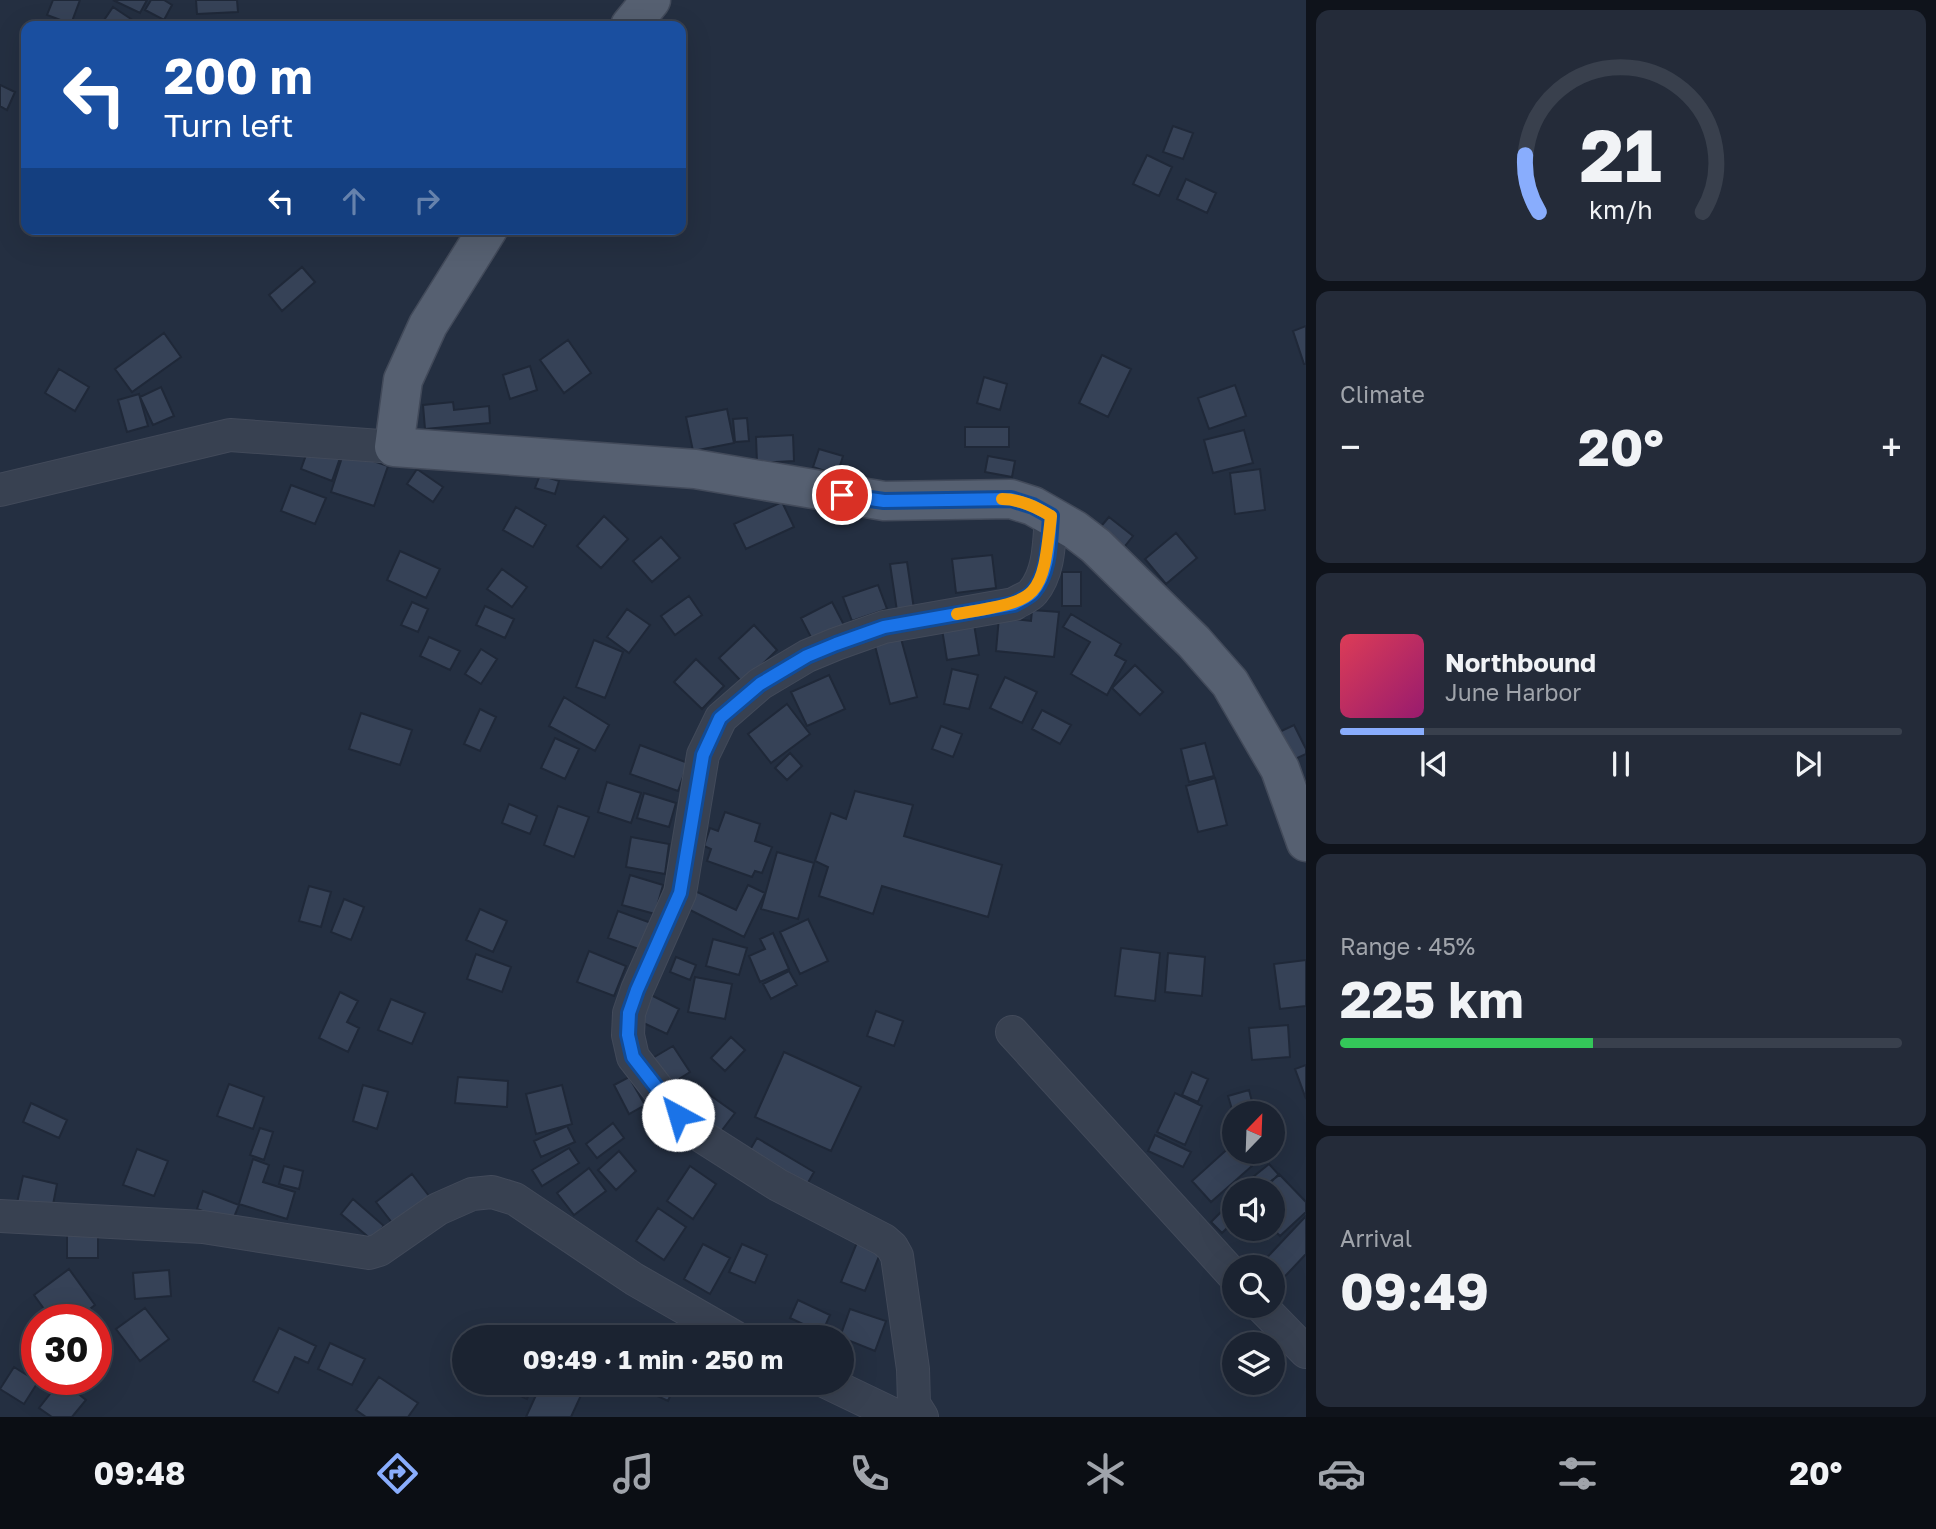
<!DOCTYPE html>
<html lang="en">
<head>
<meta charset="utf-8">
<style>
	body { margin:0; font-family:"Golos Text",sans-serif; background:#242b39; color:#f1f3f6; height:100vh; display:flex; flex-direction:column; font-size:26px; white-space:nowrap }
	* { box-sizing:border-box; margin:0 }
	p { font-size:23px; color:#a0a4ab }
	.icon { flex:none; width:38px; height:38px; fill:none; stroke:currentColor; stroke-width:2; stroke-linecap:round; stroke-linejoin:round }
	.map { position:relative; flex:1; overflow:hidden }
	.drawer { display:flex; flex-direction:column; gap:10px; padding:10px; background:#0f131b; width:630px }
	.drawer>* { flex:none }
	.guide { position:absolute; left:21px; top:21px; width:665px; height:214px; border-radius:14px; box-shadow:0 7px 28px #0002,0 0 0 2px #39404d; background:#1a4fa0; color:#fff; overflow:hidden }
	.needle { width:46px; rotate:23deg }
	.buttons { position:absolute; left:1222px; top:1101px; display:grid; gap:14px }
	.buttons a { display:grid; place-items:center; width:63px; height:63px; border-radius:50%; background:#1b2331; box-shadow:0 7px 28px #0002,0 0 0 2px #39404d; font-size:35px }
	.speed { position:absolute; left:21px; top:1304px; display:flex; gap:14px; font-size:35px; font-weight:700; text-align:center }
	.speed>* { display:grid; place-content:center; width:91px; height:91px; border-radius:50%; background:#1b2331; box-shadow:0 7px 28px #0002,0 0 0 2px #39404d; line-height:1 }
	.speed .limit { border:10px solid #d22; background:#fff; color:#111 }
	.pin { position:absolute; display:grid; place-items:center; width:60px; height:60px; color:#fff; margin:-30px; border:4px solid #fff; border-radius:50%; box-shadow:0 2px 7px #0007 }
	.me { position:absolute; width:77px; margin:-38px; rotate:321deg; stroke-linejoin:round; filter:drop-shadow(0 0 5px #0008) }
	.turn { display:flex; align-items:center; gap:24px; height:147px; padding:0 28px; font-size:32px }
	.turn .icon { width:91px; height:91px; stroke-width:2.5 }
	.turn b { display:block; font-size:49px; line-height:60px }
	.lanes { display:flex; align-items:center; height:66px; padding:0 28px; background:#0003; justify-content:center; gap:35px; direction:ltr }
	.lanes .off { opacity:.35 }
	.big { font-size:52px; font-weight:700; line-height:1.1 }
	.drawer .widget { flex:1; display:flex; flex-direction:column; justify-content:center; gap:10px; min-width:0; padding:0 24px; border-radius:14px; background:#242b39 }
	.drawer .dial { align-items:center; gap:0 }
	.dial svg { height:182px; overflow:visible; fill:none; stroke:#39404d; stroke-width:7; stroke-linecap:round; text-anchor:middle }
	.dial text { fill:#f1f3f6; stroke:none }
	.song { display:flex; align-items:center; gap:21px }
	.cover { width:84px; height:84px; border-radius:10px; background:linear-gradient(135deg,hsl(350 70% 55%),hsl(320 70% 35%)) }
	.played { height:7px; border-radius:4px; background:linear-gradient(90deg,#89adfd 15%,#39404d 15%) }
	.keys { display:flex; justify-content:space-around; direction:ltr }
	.heat { display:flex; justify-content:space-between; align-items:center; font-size:38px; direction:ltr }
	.charge { height:10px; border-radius:5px; background:linear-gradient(90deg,#34c759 45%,#39404d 0) }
	.trip { position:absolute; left:452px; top:1325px; width:402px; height:70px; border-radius:35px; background:#1b2331; box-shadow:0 7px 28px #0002,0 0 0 2px #39404d; font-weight:700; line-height:70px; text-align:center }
	.menu { display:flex; height:112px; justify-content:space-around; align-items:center; background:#0b0e14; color:#a0a4ab }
	.menu .icon { width:49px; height:49px }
	.menu .current { color:#89adfd }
	.menu b { font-size:32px; color:#f1f3f6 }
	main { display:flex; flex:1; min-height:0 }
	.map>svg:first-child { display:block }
	.building { fill:#364257; stroke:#1f2838; stroke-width:2 }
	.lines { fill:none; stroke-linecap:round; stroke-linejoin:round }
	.minor-casing { stroke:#424a5a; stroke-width:34 }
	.major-casing { stroke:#424a5a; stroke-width:41 }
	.minor { stroke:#384151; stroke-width:32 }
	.major { stroke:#566071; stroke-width:38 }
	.route-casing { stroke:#114b97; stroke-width:18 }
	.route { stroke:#1a73e8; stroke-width:12 }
	.slow { stroke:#f59e0b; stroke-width:12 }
</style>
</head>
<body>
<main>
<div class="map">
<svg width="1306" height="1417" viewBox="0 0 1306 1417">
	<rect width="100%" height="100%" fill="#242f41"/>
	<path class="building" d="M 53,0 L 80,0 L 71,24 L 47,15 Z
		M 113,0 L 147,0 L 140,13 Z
		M 151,0 L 164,0 L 172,5 L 164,20 L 145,10 Z
		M 196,0 L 237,0 L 238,12 L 197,14 Z
		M 113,7 L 134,21 L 131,26 L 100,26 Z
		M 0,85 L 15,92 L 7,110 L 0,106 Z
		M 1173,126 L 1193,133 L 1183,159 L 1163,152 Z
		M 1147,155 L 1172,167 L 1159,196 L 1133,184 Z
		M 1186,179 L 1216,193 L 1207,213 L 1177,199 Z
		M 302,267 L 315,282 L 282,311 L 269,295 Z
		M 1306,326 L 1306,364 L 1304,364 L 1293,331 Z
		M 164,333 L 181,357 L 132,392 L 115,369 Z
		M 568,340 L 591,373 L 564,393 L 540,360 Z
		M 1102,355 L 1131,369 L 1108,417 L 1079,403 Z
		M 530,366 L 537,390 L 510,399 L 503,375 Z
		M 59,369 L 89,387 L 75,411 L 45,393 Z
		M 984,377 L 1007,384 L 1000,410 L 977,403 Z
		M 1235,385 L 1246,416 L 1209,429 L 1198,398 Z
		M 161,387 L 174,416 L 153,425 L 140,397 Z
		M 139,394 L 148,426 L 127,432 L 118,400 Z
		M 453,402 L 454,410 L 489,406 L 490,423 L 425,429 L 423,405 Z
		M 727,409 L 734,443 L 693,451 L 686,417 Z
		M 747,418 L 749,441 L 735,442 L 733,419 Z
		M 965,427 L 1009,427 L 1009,447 L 965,447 Z
		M 1244,430 L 1253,463 L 1213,473 L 1204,440 Z
		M 793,435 L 794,461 L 757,463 L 756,437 Z
		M 309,447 L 340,458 L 332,481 L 301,469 Z
		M 819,449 L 843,456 L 837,475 L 813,467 Z
		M 344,451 L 388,466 L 374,506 L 331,492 Z
		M 988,456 L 1015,461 L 1012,477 L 985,472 Z
		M 417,469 L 443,487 L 433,502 L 407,484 Z
		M 1260,469 L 1265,510 L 1235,514 L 1230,473 Z
		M 540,475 L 559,481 L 555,494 L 535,488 Z
		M 291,485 L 326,498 L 315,524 L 281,511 Z
		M 782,502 L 794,527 L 746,549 L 734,524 Z
		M 516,507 L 546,525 L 533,547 L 503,530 Z
		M 604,516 L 628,539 L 601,568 L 577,546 Z
		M 1109,517 L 1133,536 L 1121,551 L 1097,531 Z
		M 1176,533 L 1197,558 L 1166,584 L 1145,559 Z
		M 661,537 L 680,558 L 652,582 L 633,561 Z
		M 400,551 L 440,569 L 426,598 L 387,580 Z
		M 992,555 L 996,588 L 956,593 L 952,559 Z
		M 907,562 L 914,609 L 897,611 L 890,564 Z
		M 502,569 L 527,587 L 512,607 L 487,589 Z
		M 1062,572 L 1081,572 L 1081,606 L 1062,606 Z
		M 878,585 L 887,609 L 852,621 L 843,597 Z
		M 689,596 L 702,615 L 675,635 L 661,616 Z
		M 412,602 L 428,609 L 418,632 L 401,625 Z
		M 832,602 L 844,625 L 813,641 L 801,618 Z
		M 485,606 L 514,619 L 505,638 L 476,625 Z
		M 627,609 L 650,625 L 629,653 L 607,637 Z
		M 1032,610 L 1059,612 L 1054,657 L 996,651 L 999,617 L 1031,621 Z
		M 1071,614 L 1121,644 L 1115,655 L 1126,661 L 1107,695 L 1071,674 L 1090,642 L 1063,627 Z
		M 973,618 L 979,655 L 947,660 L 941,623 Z
		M 754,625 L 777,650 L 743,683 L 719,658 Z
		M 900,635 L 917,697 L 890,704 L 874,642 Z
		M 429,637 L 460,651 L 450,670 L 420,656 Z
		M 594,640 L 623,652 L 605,698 L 576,687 Z
		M 481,649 L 497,659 L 481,684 L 465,674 Z
		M 696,659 L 724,686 L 702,709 L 674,682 Z
		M 1135,665 L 1163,692 L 1140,715 L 1112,688 Z
		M 952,669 L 978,675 L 969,709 L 944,704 Z
		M 829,675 L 845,709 L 807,726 L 791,692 Z
		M 1005,677 L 1037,692 L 1022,723 L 990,708 Z
		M 564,697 L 609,725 L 595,751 L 549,726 Z
		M 787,704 L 810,734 L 771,763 L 748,734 Z
		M 480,709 L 496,717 L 480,751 L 464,744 Z
		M 1042,710 L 1071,725 L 1060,744 L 1032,729 Z
		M 361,713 L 412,730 L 400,765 L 349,749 Z
		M 1294,725 L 1306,749 L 1306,754 L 1291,761 L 1277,733 Z
		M 941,726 L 962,734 L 953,757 L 932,749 Z
		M 555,738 L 579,749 L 565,779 L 541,768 Z
		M 1205,743 L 1214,776 L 1189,782 L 1181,749 Z
		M 640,745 L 688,763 L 678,791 L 630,774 Z
		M 790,753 L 802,766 L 787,780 L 775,768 Z
		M 1215,778 L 1227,825 L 1198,832 L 1186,786 Z
		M 607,782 L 641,793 L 631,823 L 598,812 Z
		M 855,791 L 913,805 L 904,836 L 1002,865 L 988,917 L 882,886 L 873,914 L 819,896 L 828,867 L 815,861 L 831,813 L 846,819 Z
		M 644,793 L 676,803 L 669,827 L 637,818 Z
		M 509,804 L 537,816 L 530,834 L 502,823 Z
		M 558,806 L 589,817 L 574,857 L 544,845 Z
		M 725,812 L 760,824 L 755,841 L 772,847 L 762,873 L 755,871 L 752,877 L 707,861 L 711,849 L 704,846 L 710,828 L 718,831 Z
		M 631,837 L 669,844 L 665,874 L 626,867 Z
		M 777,852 L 814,863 L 798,919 L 761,909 Z
		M 630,875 L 663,885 L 655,914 L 622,905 Z
		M 748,885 L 765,893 L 744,937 L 684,907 L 693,890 L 736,910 Z
		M 309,886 L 331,892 L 321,927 L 299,921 Z
		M 344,899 L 364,907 L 351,940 L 331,932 Z
		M 480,909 L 507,921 L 493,952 L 466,940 Z
		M 618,911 L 654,924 L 644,951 L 608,938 Z
		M 808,919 L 828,961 L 800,974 L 780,932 Z
		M 773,933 L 789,969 L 760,982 L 749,956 L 765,949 L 760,939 Z
		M 713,939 L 747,948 L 739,975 L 706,966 Z
		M 1121,948 L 1160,953 L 1155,1001 L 1115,996 Z
		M 589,951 L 626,966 L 614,996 L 577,982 Z
		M 1168,953 L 1205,957 L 1202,996 L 1165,992 Z
		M 476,954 L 511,967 L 502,992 L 467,979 Z
		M 676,957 L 696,965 L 690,980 L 670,972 Z
		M 1306,960 L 1306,1006 L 1280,1009 L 1274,964 Z
		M 789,971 L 797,985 L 771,999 L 763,984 Z
		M 695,977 L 732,984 L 725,1019 L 688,1012 Z
		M 340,992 L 358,1001 L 347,1022 L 359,1028 L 348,1052 L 319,1038 Z
		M 649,994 L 679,1009 L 667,1034 L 637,1020 Z
		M 391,999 L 425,1013 L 412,1044 L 378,1030 Z
		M 876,1011 L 903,1021 L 894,1046 L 867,1036 Z
		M 1288,1025 L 1290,1057 L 1252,1060 L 1249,1028 Z
		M 731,1037 L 745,1050 L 725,1071 L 711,1058 Z
		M 673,1046 L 690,1072 L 668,1086 L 651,1059 Z
		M 784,1052 L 861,1087 L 831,1151 L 755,1117 Z
		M 1306,1065 L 1306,1099 L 1295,1069 Z
		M 1192,1072 L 1208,1079 L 1198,1102 L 1182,1095 Z
		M 458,1077 L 508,1081 L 507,1107 L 455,1103 Z
		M 629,1077 L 645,1105 L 629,1114 L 614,1085 Z
		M 229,1084 L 264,1097 L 253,1129 L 217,1116 Z
		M 363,1085 L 388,1092 L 377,1129 L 353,1121 Z
		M 562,1085 L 572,1124 L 536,1134 L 526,1094 Z
		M 700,1088 L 735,1113 L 719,1134 L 685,1110 Z
		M 1249,1090 L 1255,1113 L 1234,1113 L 1234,1116 L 1228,1096 Z
		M 1175,1093 L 1202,1106 L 1185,1145 L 1157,1132 Z
		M 31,1103 L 67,1120 L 59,1138 L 23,1122 Z
		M 613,1123 L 624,1138 L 597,1158 L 586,1144 Z
		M 567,1126 L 575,1142 L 541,1157 L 534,1141 Z
		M 260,1128 L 273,1132 L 264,1160 L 250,1155 Z
		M 1155,1135 L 1191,1152 L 1183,1167 L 1148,1151 Z
		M 757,1138 L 814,1172 L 805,1188 L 747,1155 Z
		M 1233,1144 L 1234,1152 L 1239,1152 L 1252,1166 L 1211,1202 L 1192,1181 Z
		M 569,1148 L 579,1163 L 542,1186 L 532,1170 Z
		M 137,1149 L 168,1161 L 154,1196 L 123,1185 Z
		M 619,1151 L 636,1171 L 616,1190 L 598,1170 Z
		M 253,1159 L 269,1165 L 263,1182 L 295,1192 L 287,1219 L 239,1204 Z
		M 1269,1164 L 1279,1175 L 1262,1188 L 1253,1177 Z
		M 284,1166 L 303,1171 L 299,1189 L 279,1184 Z
		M 690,1166 L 716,1184 L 693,1219 L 667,1201 Z
		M 589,1168 L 606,1191 L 574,1215 L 557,1193 Z
		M 412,1174 L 429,1196 L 393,1224 L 376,1202 Z
		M 1279,1174 L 1306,1202 L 1306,1212 L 1280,1236 L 1272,1228 L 1272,1190 L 1263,1190 Z
		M 23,1176 L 57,1184 L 52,1210 L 17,1203 Z
		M 203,1191 L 239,1205 L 232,1222 L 197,1209 Z
		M 353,1199 L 384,1226 L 372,1240 L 341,1214 Z
		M 1234,1199 L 1234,1221 L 1222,1233 L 1211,1222 Z
		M 658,1208 L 686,1227 L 664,1260 L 636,1241 Z
		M 1306,1216 L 1306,1254 L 1272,1290 L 1272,1267 L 1258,1267 Z
		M 67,1228 L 98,1229 L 98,1258 L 67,1258 Z
		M 858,1240 L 882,1249 L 865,1291 L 841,1282 Z
		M 703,1244 L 730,1258 L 710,1294 L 684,1279 Z
		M 742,1244 L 767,1255 L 755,1283 L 729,1272 Z
		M 69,1269 L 95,1305 L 75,1320 L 52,1320 L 34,1295 Z
		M 169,1270 L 171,1296 L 135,1299 L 133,1273 Z
		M 798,1300 L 830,1315 L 822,1333 L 790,1318 Z
		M 145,1308 L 169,1339 L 140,1361 L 116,1329 Z
		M 850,1309 L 886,1321 L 875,1351 L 840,1337 Z
		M 682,1314 L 718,1337 L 671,1337 Z
		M 279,1328 L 316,1346 L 308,1363 L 295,1357 L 278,1393 L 253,1381 Z
		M 330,1343 L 365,1359 L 352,1385 L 318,1369 Z
		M 14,1367 L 38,1382 L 24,1404 L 0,1389 Z
		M 379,1377 L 418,1403 L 408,1417 L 366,1417 L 356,1410 Z
		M 61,1380 L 86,1400 L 72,1417 L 52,1417 L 39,1408 Z
		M 521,1382 L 534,1382 L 527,1399 L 516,1394 Z
		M 542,1382 L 566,1382 L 583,1391 L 571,1417 L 526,1417 Z
		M 642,1382 L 669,1382 L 675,1385 L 668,1401 L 640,1388 Z"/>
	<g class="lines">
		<g class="minor-casing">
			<path id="minor" d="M 0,490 L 230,435 L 394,447
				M 1012,1032 L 1234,1276
				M 0,1216 L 203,1227 L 369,1253 L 379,1250 L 438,1209 L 472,1194 L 492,1192 L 515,1199 L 634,1279 L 735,1337
				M 1261,1306 L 1306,1352
				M 826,1382 L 899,1417
				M 922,1417 L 914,1404 L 913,1369 L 897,1256 L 892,1247 L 884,1240 L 778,1185 L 701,1136 L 678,1115 L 633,1057 L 628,1035 L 629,1013 L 637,990 L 680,893 L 703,755 L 721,718 L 760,684 L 807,656 L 836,644 L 884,627 L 1014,604 C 1020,600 1029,597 1033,592 C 1050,572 1049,540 1051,516"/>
		</g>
		<g class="major-casing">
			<path id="major" d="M 630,26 L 651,0
				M 488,229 L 428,325 L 403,380 L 394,447 L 695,469 L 884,501 L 1011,499 L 1033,506 L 1075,530 L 1096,546 L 1194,642 L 1230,683 L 1280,769 L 1306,842"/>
		</g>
		<use href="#minor" class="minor"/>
		<use href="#major" class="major"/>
	</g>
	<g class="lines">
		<g class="route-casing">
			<path id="route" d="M 678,1115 L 633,1057 L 628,1035 L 629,1013 L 637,990 L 680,893 L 703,755 L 720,718 L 760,684 L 807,656 L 836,644 L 884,627 L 1014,604 C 1020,600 1029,597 1033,592 C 1050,572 1049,540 1051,516 L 1033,506 L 1011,499 L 884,501 L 842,495"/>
		</g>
		<use href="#route" class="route"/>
		<path class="slow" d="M 957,614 C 1040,600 1042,601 1051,516 C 1036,507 1020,499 1002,499"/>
	</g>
</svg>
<div class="buttons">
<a><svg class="needle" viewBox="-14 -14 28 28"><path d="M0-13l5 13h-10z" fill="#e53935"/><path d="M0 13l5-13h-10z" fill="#a0a4ab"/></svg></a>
<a><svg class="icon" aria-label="sound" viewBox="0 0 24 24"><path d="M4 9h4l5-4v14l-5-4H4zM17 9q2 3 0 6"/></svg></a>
<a><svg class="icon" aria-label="search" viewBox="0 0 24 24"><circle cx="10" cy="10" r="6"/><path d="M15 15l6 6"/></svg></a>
<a><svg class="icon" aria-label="layers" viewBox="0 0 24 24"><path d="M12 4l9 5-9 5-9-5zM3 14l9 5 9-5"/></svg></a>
</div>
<div class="speed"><div class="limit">30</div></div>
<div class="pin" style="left:842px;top:495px;background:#d93025"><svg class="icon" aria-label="arrive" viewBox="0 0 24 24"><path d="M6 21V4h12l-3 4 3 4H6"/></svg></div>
<svg class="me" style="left:678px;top:1115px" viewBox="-20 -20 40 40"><circle r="19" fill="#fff"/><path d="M0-13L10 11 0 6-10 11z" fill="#1a73e8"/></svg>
<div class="trip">09:49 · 1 min · 250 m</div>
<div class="guide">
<div class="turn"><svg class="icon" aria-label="left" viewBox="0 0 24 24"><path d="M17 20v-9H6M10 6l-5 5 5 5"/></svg><div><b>200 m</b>Turn left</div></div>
<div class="lanes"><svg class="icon" aria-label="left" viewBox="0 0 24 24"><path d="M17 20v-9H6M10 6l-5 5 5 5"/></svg><svg class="icon off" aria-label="ahead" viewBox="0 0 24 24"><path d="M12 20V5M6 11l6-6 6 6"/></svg><svg class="icon off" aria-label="right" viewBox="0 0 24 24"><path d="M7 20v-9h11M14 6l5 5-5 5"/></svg></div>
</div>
</div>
<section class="drawer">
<div class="widget dial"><svg viewBox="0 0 100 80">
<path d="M14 69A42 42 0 1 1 86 69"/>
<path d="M14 69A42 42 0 0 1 8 44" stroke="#89adfd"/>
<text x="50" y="56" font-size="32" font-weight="700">21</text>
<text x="50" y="72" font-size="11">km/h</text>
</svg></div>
<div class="widget"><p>Climate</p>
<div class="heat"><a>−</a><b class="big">20°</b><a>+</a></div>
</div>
<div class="widget">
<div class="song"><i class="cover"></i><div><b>Northbound</b><p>June Harbor</p></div></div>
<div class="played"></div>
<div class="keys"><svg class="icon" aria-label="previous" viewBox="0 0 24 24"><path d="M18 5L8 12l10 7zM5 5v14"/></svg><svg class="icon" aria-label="pause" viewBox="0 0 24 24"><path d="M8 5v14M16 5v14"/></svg><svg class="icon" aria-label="next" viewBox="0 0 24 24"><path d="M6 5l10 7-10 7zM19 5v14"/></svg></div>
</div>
<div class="widget"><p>Range · 45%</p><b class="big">225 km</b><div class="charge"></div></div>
<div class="widget"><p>Arrival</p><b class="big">09:49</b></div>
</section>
</main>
<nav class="menu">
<b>09:48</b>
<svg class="icon current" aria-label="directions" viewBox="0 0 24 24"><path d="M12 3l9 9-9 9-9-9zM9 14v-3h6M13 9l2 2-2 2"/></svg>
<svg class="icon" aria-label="music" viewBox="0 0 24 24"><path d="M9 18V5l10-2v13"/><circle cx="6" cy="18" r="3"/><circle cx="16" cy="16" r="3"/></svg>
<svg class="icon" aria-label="phone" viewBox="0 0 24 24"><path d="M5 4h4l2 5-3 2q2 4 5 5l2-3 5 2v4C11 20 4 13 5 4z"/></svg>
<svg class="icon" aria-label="climate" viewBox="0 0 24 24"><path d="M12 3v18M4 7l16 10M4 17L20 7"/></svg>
<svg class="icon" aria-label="car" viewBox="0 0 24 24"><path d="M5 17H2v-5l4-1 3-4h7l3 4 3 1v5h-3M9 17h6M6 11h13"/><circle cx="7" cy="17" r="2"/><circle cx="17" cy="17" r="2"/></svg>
<svg class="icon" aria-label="filters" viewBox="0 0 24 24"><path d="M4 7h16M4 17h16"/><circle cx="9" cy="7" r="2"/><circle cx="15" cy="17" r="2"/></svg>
<b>20°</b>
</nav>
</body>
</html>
